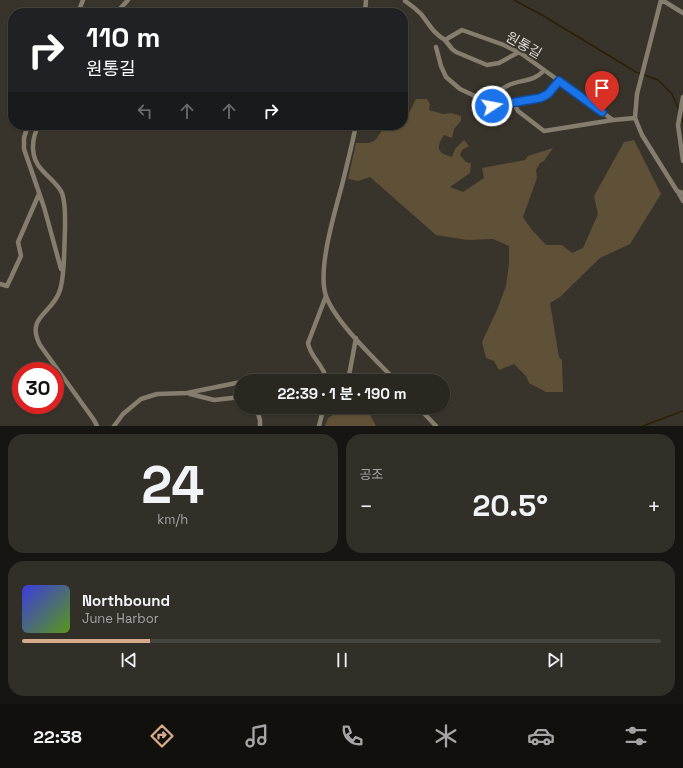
<!DOCTYPE html>
<html lang="ko">
<head>
<meta charset="utf-8">
<style>
	body { margin:0; font-family:"Space Grotesk","Noto Sans KR",sans-serif; background:#322f29; color:#f1f3f6; height:100vh; display:flex; flex-direction:column; font-size:15px; white-space:nowrap }
	* { box-sizing:border-box; margin:0 }
	p { font-size:13px; color:#a5a5a5 }
	.icon { flex:none; width:22px; height:22px; fill:none; stroke:currentColor; stroke-width:2; stroke-linecap:round; stroke-linejoin:round }
	.map { position:relative; height:426px; overflow:hidden }
	.side { display:flex; flex-direction:column; gap:8px; padding:8px; background:#171512; flex:1 }
	.side>* { flex:none }
	.banner { position:absolute; left:8px; top:8px; width:400px; height:122px; border-radius:16px; box-shadow:0 1px 3px #0004,0 0 0 1px #46443e; background:#202124; color:#fff; overflow:hidden }
	.speed { position:absolute; left:12px; top:362px; display:flex; gap:8px; font-size:20px; font-weight:700; text-align:center }
	.speed>* { display:grid; place-content:center; width:52px; height:52px; border-radius:50%; background:#2a2720; box-shadow:0 1px 3px #0004,0 0 0 1px #46443e; line-height:1 }
	.speed .limit { border:6px solid #d22; background:#fff; color:#111 }
	.pin { position:absolute; display:grid; place-items:center; width:34px; height:34px; color:#fff; margin:-41px -17px; border-radius:50% 50% 50% 0; rotate:-45deg; box-shadow:0 0 4px #0007 }
	.pin .icon { rotate:45deg }
	.me { position:absolute; width:44px; margin:-22px; rotate:79deg; stroke-linejoin:round; filter:drop-shadow(0 0 3px #0008) }
	.turn { display:flex; align-items:center; gap:14px; height:84px; padding:0 12px; font-size:18px }
	.turn .icon { width:52px; height:52px; stroke-width:2.5 }
	.turn b { display:block; font-size:28px; line-height:34px }
	.lanes { display:flex; align-items:center; height:38px; padding:0 12px; background:#0003; justify-content:center; gap:20px; direction:ltr }
	.lanes .off { opacity:.35 }
	.big { font-size:30px; font-weight:700; line-height:1.1 }
	.side .widget { flex:1; display:flex; flex-direction:column; justify-content:center; gap:6px; min-width:0; padding:0 14px; border-radius:16px; background:#322f29 }
	.side .dial { align-items:center; gap:0 }
	.dial b { font-size:52px; line-height:1 }
	.song { display:flex; align-items:center; gap:12px }
	.cover { width:48px; height:48px; border-radius:6px; background:linear-gradient(135deg,hsl(240 70% 55%),hsl(90 70% 35%)) }
	.played { height:4px; border-radius:2px; background:linear-gradient(90deg,#d6ab8b 20%,#46443e 20%) }
	.keys { display:flex; justify-content:space-around; direction:ltr }
	.heat { display:flex; justify-content:space-between; align-items:center; font-size:22px; direction:ltr }
	.side .tiles { flex:1; display:grid; gap:8px; grid-template-columns:1fr 1fr }
	.widget:last-child { grid-column:span 2 }
	.trip { position:absolute; left:234px; top:374px; width:216px; height:40px; border-radius:20px; background:#2a2720; box-shadow:0 1px 3px #0004,0 0 0 1px #46443e; font-weight:700; line-height:40px; text-align:center }
	.dock { display:flex; height:64px; justify-content:space-around; align-items:center; background:#11100d; color:#a5a5a5 }
	.dock .icon { width:28px; height:28px }
	.dock .on { color:#d6ab8b }
	.dock b { font-size:18px; color:#f1f3f6 }
	.map>svg:first-child { display:block }
	.green { fill:#5e5137 }
	.lines { fill:none; stroke-linecap:round; stroke-linejoin:round }
	.stream { stroke:#2b2004; stroke-width:1.5 }
	.minor { stroke:#857d6d; stroke-width:4.5 }
	.route-casing { stroke:#114b97; stroke-width:10 }
	.route { stroke:#1a73e8; stroke-width:7 }
	.labels { text-anchor:middle; stroke-width:4; stroke-linejoin:round; paint-order:stroke }
	.street-label { font-size:14px; fill:#dcd9d4; stroke:#38342b }
</style>
</head>
<body>
<div class="map">
<svg width="683" height="426" viewBox="0 0 683 426">
	<rect width="100%" height="100%" fill="#38342b"/>
	<path class="green" d="M 416,99 L 427,99 L 430,104 L 429,110 L 443,114 L 451,113 L 461,116 L 461,121 L 454,129 L 452,138 L 444,135 C 435,149 438,153 452,157 L 455,149 L 464,140 L 469,146 L 462,150 L 460,155 L 466,162 L 471,163 L 470,173 L 450,187 L 463,192 L 484,178 L 482,168 L 525,160 L 528,156 L 553,148 L 544,161 L 540,163 L 536,170 L 537,178 L 523,217 L 532,230 L 546,245 L 562,245 L 572,253 L 583,248 L 598,214 L 594,196 L 624,142 L 634,140 L 661,194 L 630,244 L 600,258 L 560,297 L 550,303 L 559,357 L 562,360 L 563,392 L 546,392 L 529,383 L 526,376 L 514,364 L 499,370 L 494,361 L 486,358 L 482,342 L 497,310 L 506,286 L 509,264 L 509,246 L 493,239 L 467,240 L 436,235 L 370,177 L 358,181 L 348,179 L 356,143 C 372,143 374,145 382,130 L 403,125 L 403,123 L 405,121 Z
		M 346,407 L 355,407 L 368,411 L 376,426 L 325,426 L 328,418 Z"/>
	<g class="lines">
		<path class="stream" d="M 514,0 L 542,15 L 636,72 L 658,80 L 672,94 L 679,110
			M 681,116 L 683,122
			M 643,426 L 683,411"/>
		<path class="minor" d="M 661,0 L 637,94 L 635,118 L 642,135 L 677,191 L 683,193
			M 662,0 L 683,13
			M 405,1 C 411,5 416,9 421,14 C 430,25 432,32 445,40 L 462,30 L 504,45 L 522,54 L 613,120 L 635,118
			M 78,13 L 83,0
			M 116,13 L 128,0
			M 365,13 L 366,0
			M 445,40 L 452,49 L 456,52 L 487,65 L 499,63 L 519,52
			M 436,47 L 441,66 L 446,77 L 460,89 L 477,97 L 489,106 L 541,98 L 548,94 L 559,81
			M 683,97 L 678,125 L 683,161
			M 513,102 L 518,111 L 544,131 L 613,120
			M 484,103 C 491,97 499,90 507,86 C 519,79 534,83 544,70
			M 28,125 L 24,138 L 24,149 L 44,207 L 61,269
			M 39,125 C 31,139 30,158 42,170 C 49,178 58,184 62,193 C 66,204 65,218 65,230 C 64,247 65,274 60,290 C 53,314 25,316 40,345 L 94,420 L 97,426
			M 356,125 C 352,145 347,165 342,185 C 335,211 317,270 326,296 C 336,323 375,359 396,381
			M 678,192 L 683,201
			M 0,284 L 7,286 L 21,256 L 18,242 L 39,194
			M 249,381 L 267,378 L 284,381
			M 324,381 L 326,378 C 323,364 310,357 308,343 L 326,296
			M 348,381 L 356,338
			M 190,394 L 214,400 L 241,397
			M 256,407 L 260,420 L 260,426
			M 317,407 C 324,410 328,410 335,407
			M 418,407 L 436,426
			M 114,426 L 123,414 L 141,399 L 157,394 L 187,393 L 241,382
			M 319,426 L 323,410"/>
	</g>
	<g class="lines">
		<g class="route-casing">
			<path id="route" d="M 492,106 L 540,98 L 548,94 L 559,81 L 602,112"/>
		</g>
		<use href="#route" class="route"/>
	</g>
	<g class="labels">
		<g class="street-label">
			<text transform="translate(524 45) rotate(30)" y="5">원통길</text>
		</g>
	</g>
</svg>
<div class="speed"><div class="limit">30</div></div>
<div class="pin" style="left:602px;top:112px;background:#d93025"><svg class="icon" aria-label="arrive" viewBox="0 0 24 24"><path d="M6 21V4h12l-3 4 3 4H6"/></svg></div>
<svg class="me" style="left:492px;top:106px" viewBox="-20 -20 40 40"><circle r="17" fill="#1a73e8" stroke="#fff" stroke-width="3"/><path d="M0-11L8 9 0 5-8 9z" fill="#fff"/></svg>
<div class="trip">22:39 · 1 분 · 190 m</div>
<div class="banner">
<div class="turn"><svg class="icon" aria-label="right" viewBox="0 0 24 24"><path d="M7 20v-9h11M14 6l5 5-5 5"/></svg><div><b>110 m</b>원통길</div></div>
<div class="lanes"><svg class="icon off" aria-label="left" viewBox="0 0 24 24"><path d="M17 20v-9H6M10 6l-5 5 5 5"/></svg><svg class="icon off" aria-label="ahead" viewBox="0 0 24 24"><path d="M12 20V5M6 11l6-6 6 6"/></svg><svg class="icon off" aria-label="ahead" viewBox="0 0 24 24"><path d="M12 20V5M6 11l6-6 6 6"/></svg><svg class="icon" aria-label="right" viewBox="0 0 24 24"><path d="M7 20v-9h11M14 6l5 5-5 5"/></svg></div>
</div>
</div>
<section class="side">
<div class="tiles">
<div class="widget dial"><b>24</b><p>km/h</p></div>
<div class="widget"><p>공조</p>
<div class="heat"><a>−</a><b class="big">20.5°</b><a>+</a></div>
</div>
<div class="widget">
<div class="song"><i class="cover"></i><div><b>Northbound</b><p>June Harbor</p></div></div>
<div class="played"></div>
<div class="keys"><svg class="icon" aria-label="previous" viewBox="0 0 24 24"><path d="M18 5L8 12l10 7zM5 5v14"/></svg><svg class="icon" aria-label="pause" viewBox="0 0 24 24"><path d="M8 5v14M16 5v14"/></svg><svg class="icon" aria-label="next" viewBox="0 0 24 24"><path d="M6 5l10 7-10 7zM19 5v14"/></svg></div>
</div>
</div>
</section>
<nav class="dock">
<b>22:38</b>
<svg class="icon on" aria-label="directions" viewBox="0 0 24 24"><path d="M12 3l9 9-9 9-9-9zM9 14v-3h6M13 9l2 2-2 2"/></svg>
<svg class="icon" aria-label="music" viewBox="0 0 24 24"><path d="M9 18V5l10-2v13"/><circle cx="6" cy="18" r="3"/><circle cx="16" cy="16" r="3"/></svg>
<svg class="icon" aria-label="phone" viewBox="0 0 24 24"><path d="M5 4h4l2 5-3 2q2 4 5 5l2-3 5 2v4C11 20 4 13 5 4z"/></svg>
<svg class="icon" aria-label="climate" viewBox="0 0 24 24"><path d="M12 3v18M4 7l16 10M4 17L20 7"/></svg>
<svg class="icon" aria-label="car" viewBox="0 0 24 24"><path d="M5 17H2v-5l4-1 3-4h7l3 4 3 1v5h-3M9 17h6M6 11h13"/><circle cx="7" cy="17" r="2"/><circle cx="17" cy="17" r="2"/></svg>
<svg class="icon" aria-label="filters" viewBox="0 0 24 24"><path d="M4 7h16M4 17h16"/><circle cx="9" cy="7" r="2"/><circle cx="15" cy="17" r="2"/></svg>
</nav>
</body>
</html>
